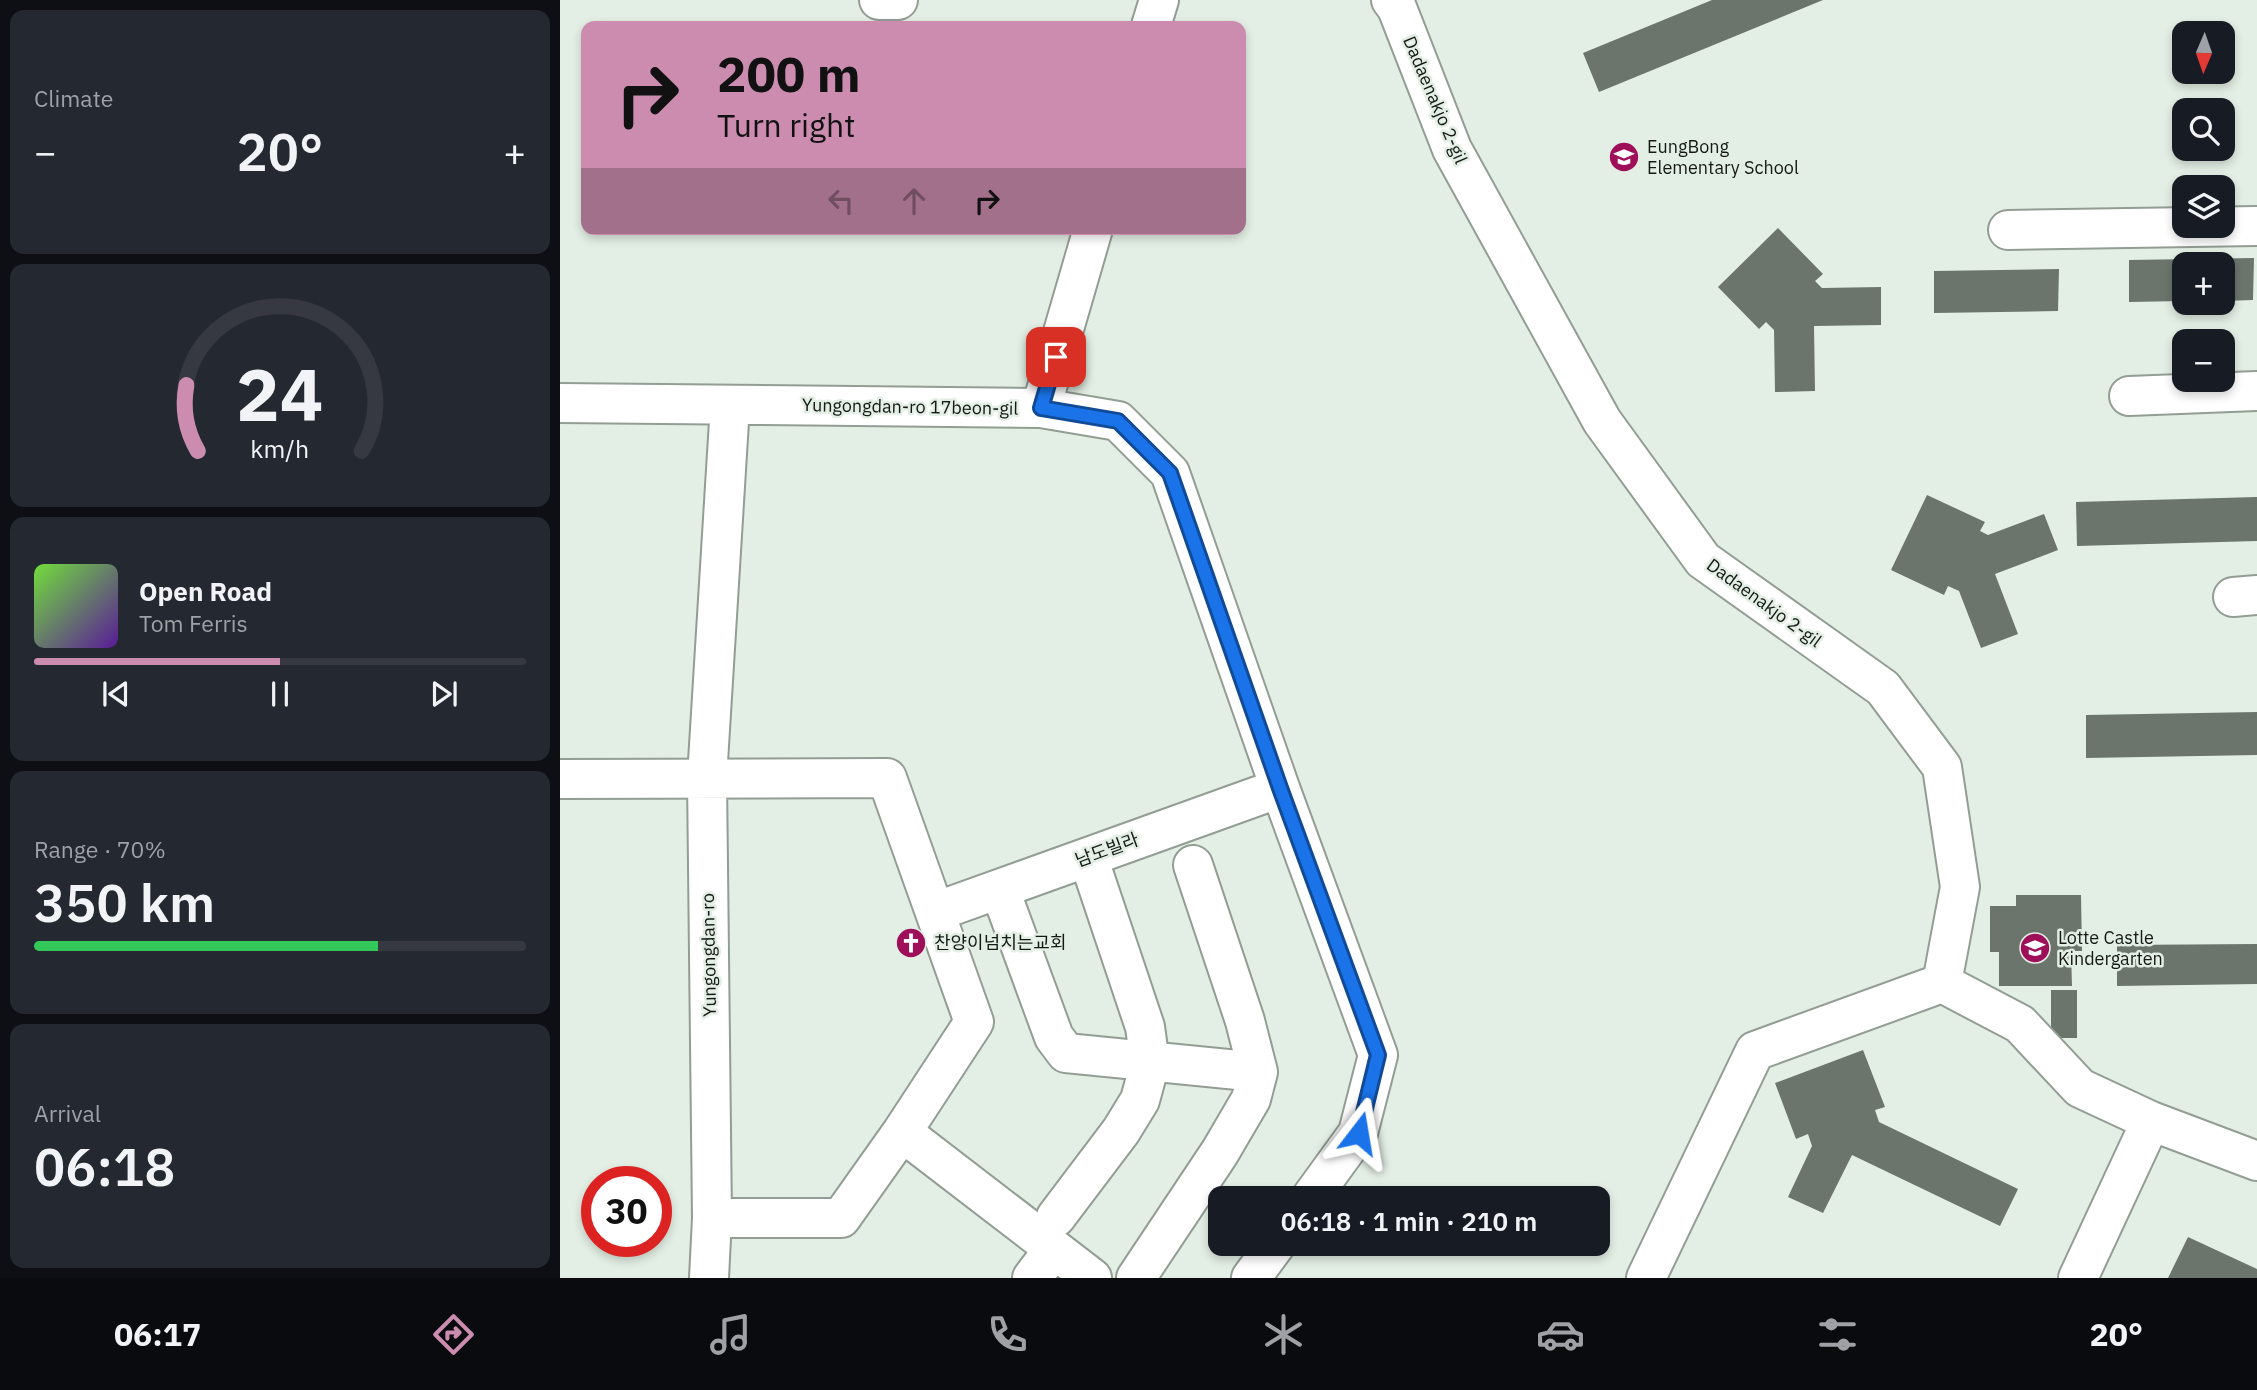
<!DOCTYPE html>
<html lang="en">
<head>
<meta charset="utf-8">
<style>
	body { margin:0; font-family:"IBM Plex Sans","Noto Sans KR",sans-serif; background:#242831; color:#f1f3f6; height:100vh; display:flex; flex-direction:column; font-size:26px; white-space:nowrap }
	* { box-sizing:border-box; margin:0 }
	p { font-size:23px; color:#9ea1a6 }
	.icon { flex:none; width:38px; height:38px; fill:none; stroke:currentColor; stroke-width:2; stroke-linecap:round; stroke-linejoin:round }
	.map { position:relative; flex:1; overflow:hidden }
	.sheet { display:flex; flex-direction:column; gap:10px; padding:10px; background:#0d0f14; width:560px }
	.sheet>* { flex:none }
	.hud { position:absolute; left:21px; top:21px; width:665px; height:214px; border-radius:14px; box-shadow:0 4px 10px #0003; background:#cc8caf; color:#111; overflow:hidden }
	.needle { width:46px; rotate:182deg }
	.fabs { position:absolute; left:1612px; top:21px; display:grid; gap:14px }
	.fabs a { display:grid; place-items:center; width:63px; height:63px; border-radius:14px; background:#171b24; box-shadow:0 4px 10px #0003; font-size:35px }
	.speed { position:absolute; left:21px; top:1166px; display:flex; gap:14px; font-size:35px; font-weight:700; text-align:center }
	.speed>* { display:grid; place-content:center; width:91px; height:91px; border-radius:50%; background:#171b24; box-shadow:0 4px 10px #0003; line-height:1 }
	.speed .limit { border:10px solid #d22; background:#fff; color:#111 }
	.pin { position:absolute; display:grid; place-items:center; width:60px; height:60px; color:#fff; margin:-30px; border-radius:14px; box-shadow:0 4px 10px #0006 }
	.me { position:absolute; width:77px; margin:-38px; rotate:14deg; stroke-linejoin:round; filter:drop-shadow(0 0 5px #0008) }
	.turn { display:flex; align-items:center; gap:24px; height:147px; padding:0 21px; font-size:32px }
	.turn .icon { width:91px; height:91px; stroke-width:2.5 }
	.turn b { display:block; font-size:49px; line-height:60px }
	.lanes { display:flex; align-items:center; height:66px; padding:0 21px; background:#0003; justify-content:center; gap:35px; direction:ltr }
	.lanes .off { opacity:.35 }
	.big { font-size:52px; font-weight:600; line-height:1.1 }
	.sheet .card { flex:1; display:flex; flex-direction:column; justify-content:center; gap:10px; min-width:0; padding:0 24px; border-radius:14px; background:#242831 }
	.sheet .dial { align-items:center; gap:0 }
	.dial svg { height:182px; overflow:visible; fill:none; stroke:#363941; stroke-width:7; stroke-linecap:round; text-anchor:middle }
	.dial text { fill:#f1f3f6; stroke:none }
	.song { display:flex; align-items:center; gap:21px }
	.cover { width:84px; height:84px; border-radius:10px; background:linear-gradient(135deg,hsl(100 70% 55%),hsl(270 70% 35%)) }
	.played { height:7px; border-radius:4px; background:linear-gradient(90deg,#cc8caf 50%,#363941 50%) }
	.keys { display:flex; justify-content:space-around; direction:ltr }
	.heat { display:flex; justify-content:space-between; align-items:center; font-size:38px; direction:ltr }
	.charge { height:10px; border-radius:5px; background:linear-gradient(90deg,#34c759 70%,#363941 0) }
	.trip { position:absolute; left:648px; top:1186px; width:402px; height:70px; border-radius:14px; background:#171b24; box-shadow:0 4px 10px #0003; font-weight:600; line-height:70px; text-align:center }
	.dock { display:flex; height:112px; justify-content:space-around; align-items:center; background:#090b0e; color:#9ea1a6 }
	.dock .icon { width:49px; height:49px }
	.dock .active { color:#cc8caf }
	.dock b { font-size:32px; color:#f1f3f6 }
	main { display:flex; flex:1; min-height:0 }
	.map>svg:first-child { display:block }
	.building { fill:#6b756c }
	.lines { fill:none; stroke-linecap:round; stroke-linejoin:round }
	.minor-casing { stroke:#929d93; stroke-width:42 }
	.minor { stroke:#fff; stroke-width:38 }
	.route-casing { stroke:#114b97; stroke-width:18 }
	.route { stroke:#1a73e8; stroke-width:12 }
	.labels { text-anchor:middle; stroke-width:5; stroke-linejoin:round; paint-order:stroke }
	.street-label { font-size:18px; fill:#151915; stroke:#e3efe4 }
	.poi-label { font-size:18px; fill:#151915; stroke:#e3efe4; text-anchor:start }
</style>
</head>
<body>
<main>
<section class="sheet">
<div class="card"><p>Climate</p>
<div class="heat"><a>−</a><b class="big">20°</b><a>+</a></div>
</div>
<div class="card dial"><svg viewBox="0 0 100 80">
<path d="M14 69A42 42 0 1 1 86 69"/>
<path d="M14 69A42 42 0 0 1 9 40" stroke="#cc8caf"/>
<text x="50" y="56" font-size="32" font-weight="700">24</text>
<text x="50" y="72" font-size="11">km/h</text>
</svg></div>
<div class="card">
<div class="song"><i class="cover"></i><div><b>Open Road</b><p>Tom Ferris</p></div></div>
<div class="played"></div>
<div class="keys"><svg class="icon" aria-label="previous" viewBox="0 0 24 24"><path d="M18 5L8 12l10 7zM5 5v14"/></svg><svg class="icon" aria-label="pause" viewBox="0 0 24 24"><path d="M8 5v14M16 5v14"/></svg><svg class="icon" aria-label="next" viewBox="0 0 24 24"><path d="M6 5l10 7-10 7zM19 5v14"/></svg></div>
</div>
<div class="card"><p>Range · 70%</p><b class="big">350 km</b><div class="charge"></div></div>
<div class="card"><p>Arrival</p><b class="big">06:18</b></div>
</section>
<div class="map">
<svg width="1697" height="1278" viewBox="0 0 1697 1278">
	<rect width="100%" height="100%" fill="#e3efe4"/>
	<path class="building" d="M 1152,0 L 1263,0 L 1039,92 L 1023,53 Z
		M 1218,228 L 1263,274 L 1255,281 L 1262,288 L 1321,287 L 1321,325 L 1254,326 L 1255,391 L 1215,392 L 1214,330 L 1206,322 L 1199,329 L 1158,287 Z
		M 1694,258 L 1693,300 L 1662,301 L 1662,264 L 1624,264 L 1624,301 L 1569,302 L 1569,260 Z
		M 1499,269 L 1498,311 L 1374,313 L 1374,271 Z
		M 1367,495 L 1425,522 L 1420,531 L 1428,535 L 1484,514 L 1498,550 L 1435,574 L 1458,634 L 1421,648 L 1399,591 L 1388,586 L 1384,595 L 1331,570 Z
		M 1697,497 L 1697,541 L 1517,546 L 1516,502 Z
		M 1697,712 L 1697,755 L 1526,758 L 1526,715 Z
		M 1456,895 L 1521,895 L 1522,951 L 1511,951 L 1512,986 L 1439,986 L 1439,952 L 1430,952 L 1430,906 L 1456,906 Z
		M 1697,944 L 1697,984 L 1557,986 L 1557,945 Z
		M 1491,990 L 1517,990 L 1517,1038 L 1491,1038 Z
		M 1303,1050 L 1325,1107 L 1315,1110 L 1319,1122 L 1458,1189 L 1440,1226 L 1292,1155 L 1263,1213 L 1228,1197 L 1252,1146 L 1248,1134 L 1236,1139 L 1215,1083 Z
		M 1628,1237 L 1697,1269 L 1697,1278 L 1608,1278 Z"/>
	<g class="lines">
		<g class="minor-casing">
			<path id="minor" d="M 319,0 L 338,0
				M 831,0 L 837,8 L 892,149 L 1042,421 L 1143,560 L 1323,688 L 1382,767 L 1400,887 L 1382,983 L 1460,1024 L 1520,1088 L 1591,1121 L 1697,1161
				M 591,26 L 599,0
				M 1448,230 L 1697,226
				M 1569,396 L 1697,391
				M 0,403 L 481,408 L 558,421 L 610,473 L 720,788 L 818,1055 L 798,1133 L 750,1199
				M 481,408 L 533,229
				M 1673,597 L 1697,595
				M 0,779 L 327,778 L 414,1022 L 342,1132 L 281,1218 L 152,1218
				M 633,865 L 685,1021 L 698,1072
				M 440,890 L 494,1037 L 506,1053 L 698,1072 L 691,1099 L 660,1152 L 576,1278
				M 375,912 L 720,788
				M 342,1132 L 532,1278
				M 496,1217 L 561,1131 L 580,1100 L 590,1063 L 585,1027 L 528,857
				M 149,1278 L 152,1218 L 147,778 L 170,405
				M 472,1278 L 494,1249
				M 691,1278 L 716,1244
				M 1086,1278 L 1195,1051 L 1382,983
				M 1518,1278 L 1591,1121"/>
		</g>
		<use href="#minor" class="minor"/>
	</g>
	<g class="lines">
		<g class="route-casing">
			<path id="route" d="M 496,357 L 481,408 L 558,421 L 610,473 L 720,788 L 818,1055 L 799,1133"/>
		</g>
		<use href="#route" class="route"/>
	</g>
	<defs>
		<g id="school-disc" transform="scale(1.575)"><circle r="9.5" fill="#9e0e59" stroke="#e3efe4"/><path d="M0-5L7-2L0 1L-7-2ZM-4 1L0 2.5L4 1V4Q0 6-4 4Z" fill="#fff"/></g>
		<g id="church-disc" transform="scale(1.575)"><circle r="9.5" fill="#9e0e59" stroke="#e3efe4"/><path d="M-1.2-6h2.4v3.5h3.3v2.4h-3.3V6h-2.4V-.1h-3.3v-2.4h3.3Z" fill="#fff"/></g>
	</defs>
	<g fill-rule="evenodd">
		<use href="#school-disc" x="1064" y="157"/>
		<use href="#church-disc" x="351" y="943"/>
		<use href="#school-disc" x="1475" y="948"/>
	</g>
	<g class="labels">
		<g class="street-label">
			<text transform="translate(875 100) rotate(67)" y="6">Dadaenakjo 2-gil</text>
			<text transform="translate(350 407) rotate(1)" y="6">Yungongdan-ro 17beon-gil</text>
			<text transform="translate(1204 603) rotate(36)" y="6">Dadaenakjo 2-gil</text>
			<text transform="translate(547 850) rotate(-20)" y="6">남도빌라</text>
			<text transform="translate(149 955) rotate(-91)" y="6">Yungongdan-ro</text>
		</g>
		<g class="poi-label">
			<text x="1087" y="153">EungBong<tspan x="1087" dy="21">Elementary School</tspan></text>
			<text x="1498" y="944">Lotte Castle<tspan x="1498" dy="21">Kindergarten</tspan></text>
			<text x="374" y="949">찬양이넘치는교회</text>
		</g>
	</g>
</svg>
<div class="fabs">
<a><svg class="needle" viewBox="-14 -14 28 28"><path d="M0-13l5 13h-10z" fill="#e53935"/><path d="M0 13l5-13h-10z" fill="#9ea1a6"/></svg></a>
<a><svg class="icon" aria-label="search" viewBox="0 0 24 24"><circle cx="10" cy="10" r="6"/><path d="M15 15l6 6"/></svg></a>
<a><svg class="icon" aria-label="layers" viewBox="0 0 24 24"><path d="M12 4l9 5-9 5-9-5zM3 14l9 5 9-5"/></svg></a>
<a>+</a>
<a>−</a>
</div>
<div class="speed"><div class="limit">30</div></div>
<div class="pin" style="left:496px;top:357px;background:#d93025"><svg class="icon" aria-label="arrive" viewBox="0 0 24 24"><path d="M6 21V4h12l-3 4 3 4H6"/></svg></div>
<svg class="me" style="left:799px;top:1133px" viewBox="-20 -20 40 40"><path d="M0-17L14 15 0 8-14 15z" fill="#1a73e8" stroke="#fff" stroke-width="4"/></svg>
<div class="trip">06:18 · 1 min · 210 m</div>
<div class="hud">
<div class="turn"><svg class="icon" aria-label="right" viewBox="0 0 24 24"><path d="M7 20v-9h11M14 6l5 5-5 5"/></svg><div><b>200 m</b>Turn right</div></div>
<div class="lanes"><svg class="icon off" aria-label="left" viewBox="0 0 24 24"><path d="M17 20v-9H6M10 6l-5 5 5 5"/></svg><svg class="icon off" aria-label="ahead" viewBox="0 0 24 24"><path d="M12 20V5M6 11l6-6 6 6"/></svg><svg class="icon" aria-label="right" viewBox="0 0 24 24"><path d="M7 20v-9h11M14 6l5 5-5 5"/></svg></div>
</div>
</div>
</main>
<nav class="dock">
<b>06:17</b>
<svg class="icon active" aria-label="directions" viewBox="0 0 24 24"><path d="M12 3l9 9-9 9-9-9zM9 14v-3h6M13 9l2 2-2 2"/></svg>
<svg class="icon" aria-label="music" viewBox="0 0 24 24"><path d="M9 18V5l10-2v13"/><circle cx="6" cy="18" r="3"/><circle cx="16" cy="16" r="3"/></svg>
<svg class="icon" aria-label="phone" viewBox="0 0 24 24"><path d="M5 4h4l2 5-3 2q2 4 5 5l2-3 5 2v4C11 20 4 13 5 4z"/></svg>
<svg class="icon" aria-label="climate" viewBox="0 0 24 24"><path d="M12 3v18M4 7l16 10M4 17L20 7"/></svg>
<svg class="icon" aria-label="car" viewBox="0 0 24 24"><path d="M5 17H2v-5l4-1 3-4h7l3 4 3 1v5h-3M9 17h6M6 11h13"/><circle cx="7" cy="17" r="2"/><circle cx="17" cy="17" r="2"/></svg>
<svg class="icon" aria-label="filters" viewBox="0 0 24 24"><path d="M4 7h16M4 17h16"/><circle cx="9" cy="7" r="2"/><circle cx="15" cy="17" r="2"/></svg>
<b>20°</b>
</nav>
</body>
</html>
